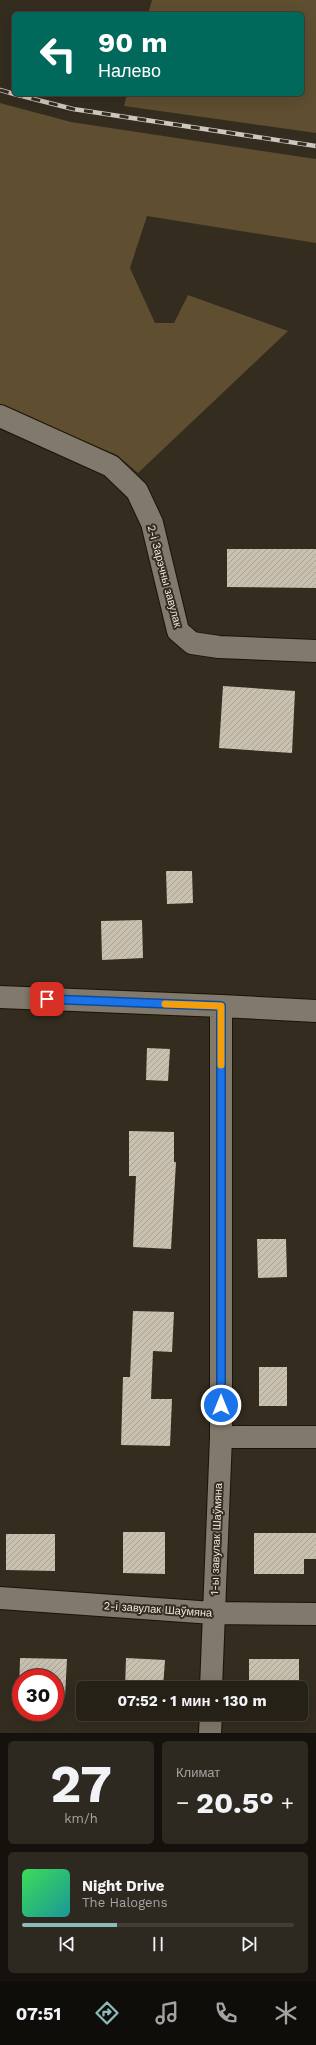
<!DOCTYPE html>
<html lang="ru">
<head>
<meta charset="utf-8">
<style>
	body { margin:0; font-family:"Work Sans",sans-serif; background:#2e2920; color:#f1f3f6; height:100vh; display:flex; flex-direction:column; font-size:15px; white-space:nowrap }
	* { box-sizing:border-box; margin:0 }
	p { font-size:13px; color:#a4a3a1 }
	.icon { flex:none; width:22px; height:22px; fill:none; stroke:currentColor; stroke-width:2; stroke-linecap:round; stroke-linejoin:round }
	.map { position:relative; height:1733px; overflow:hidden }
	.drawer { display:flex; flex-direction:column; gap:8px; padding:8px; background:#15120d; flex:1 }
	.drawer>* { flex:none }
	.guide { position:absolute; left:12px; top:12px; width:292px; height:84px; border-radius:6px; box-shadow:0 4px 16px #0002,0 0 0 1px #423e36; background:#00695c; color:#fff; overflow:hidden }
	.speed { position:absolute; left:12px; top:1669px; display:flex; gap:8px; font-size:20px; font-weight:700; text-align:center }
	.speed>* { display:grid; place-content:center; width:52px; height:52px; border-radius:50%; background:#262117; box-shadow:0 4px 16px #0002,0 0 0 1px #423e36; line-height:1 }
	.speed .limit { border:6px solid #d22; background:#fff; color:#111 }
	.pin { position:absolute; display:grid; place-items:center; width:34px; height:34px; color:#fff; margin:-17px; border-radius:8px; box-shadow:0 2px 6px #0006 }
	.me { position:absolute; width:44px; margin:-22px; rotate:0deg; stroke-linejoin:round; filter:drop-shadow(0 0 3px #0008) }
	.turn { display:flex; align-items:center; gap:14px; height:84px; padding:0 20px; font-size:18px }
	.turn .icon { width:52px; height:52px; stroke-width:2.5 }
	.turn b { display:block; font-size:28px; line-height:34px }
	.big { font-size:30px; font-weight:700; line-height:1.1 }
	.drawer .tile { flex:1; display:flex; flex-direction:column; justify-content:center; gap:6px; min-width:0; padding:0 14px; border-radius:6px; background:#2e2920 }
	.drawer .dial { align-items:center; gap:0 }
	.dial b { font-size:52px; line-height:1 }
	.song { display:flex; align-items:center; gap:12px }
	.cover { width:48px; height:48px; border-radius:6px; background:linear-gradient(135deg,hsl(130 70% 55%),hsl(180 70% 35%)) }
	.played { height:4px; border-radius:2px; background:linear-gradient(90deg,#8bbbb9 35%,#423e36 35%) }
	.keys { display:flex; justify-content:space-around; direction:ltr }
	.heat { display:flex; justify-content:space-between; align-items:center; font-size:22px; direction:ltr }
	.drawer .tiles { flex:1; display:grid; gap:8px; grid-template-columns:1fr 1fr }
	.tile:last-child { grid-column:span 2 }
	.trip { position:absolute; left:76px; top:1681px; width:232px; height:40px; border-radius:6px; background:#262117; box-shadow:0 4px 16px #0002,0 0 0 1px #423e36; font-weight:700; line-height:40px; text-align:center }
	.menu { display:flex; height:64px; justify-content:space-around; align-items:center; background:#0f0d09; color:#a4a3a1 }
	.menu .icon { width:28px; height:28px }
	.menu .current { color:#8bbbb9 }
	.menu b { font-size:18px; color:#f1f3f6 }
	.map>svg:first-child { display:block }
	.grass { fill:#5f4e30 }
	.building { fill:url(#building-hatch) }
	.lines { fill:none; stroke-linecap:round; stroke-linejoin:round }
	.street-casing { stroke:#1a1408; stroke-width:24 }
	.street { stroke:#81796b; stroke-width:22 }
	.rail-casing { stroke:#cdc8bf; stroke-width:4.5 }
	.rail { stroke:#332c1f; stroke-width:3; stroke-dasharray:9; stroke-linecap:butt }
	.route-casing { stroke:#114b97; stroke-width:10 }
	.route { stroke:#1a73e8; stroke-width:7 }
	.slow { stroke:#f59e0b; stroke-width:7 }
	.labels { text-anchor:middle; stroke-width:4; stroke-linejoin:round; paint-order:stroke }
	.street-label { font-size:11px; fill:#ebe6de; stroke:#332c1f }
</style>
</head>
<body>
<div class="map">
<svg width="316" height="1733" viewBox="0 0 316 1733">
	<defs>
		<pattern id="building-hatch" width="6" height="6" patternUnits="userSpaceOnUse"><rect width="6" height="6" fill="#c9c0b0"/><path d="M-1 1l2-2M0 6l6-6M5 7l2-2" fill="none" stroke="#a8a195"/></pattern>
	</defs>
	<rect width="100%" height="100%" fill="#332c1f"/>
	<path class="grass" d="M 152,0 L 316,0 L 316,133 L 124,106 L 127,94 L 302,94 L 302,14 L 148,14 Z
		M 0,103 L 71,122 L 316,159 L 316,243 L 147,216 L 130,268 L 155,323 L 174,323 L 188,295 L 288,331 L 138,473 L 117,455 L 0,406 Z"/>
	<path class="building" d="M 227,549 L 316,549 L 316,588 L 227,587 Z
		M 223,686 L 295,691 L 292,753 L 219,748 Z
		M 166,871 L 192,871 L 193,903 L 167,904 Z
		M 142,920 L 143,958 L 102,960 L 101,921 Z
		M 147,1048 L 170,1049 L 168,1081 L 146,1080 Z
		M 129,1131 L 174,1132 L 174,1162 L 176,1162 L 171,1249 L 133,1247 L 136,1176 L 129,1176 Z
		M 257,1239 L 286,1239 L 287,1277 L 258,1278 Z
		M 133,1311 L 174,1312 L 172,1352 L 153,1351 L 151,1399 L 172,1399 L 170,1446 L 121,1445 L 123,1377 L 130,1377 Z
		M 259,1367 L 287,1367 L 287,1406 L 259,1406 Z
		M 123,1532 L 165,1532 L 165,1574 L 123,1573 Z
		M 254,1533 L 316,1533 L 316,1559 L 304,1559 L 304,1574 L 254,1574 Z
		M 6,1534 L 55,1534 L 55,1571 L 6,1570 Z
		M 20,1658 L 67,1659 L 65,1697 L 55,1697 L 55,1678 L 21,1678 L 21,1696 L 19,1696 Z
		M 126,1658 L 165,1660 L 163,1688 L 125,1688 Z
		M 249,1659 L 299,1659 L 299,1688 L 249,1688 Z"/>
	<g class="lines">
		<g class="street-casing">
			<path id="street" d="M 0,416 L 111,466 L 137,491 L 152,523 L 178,631 L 192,643 L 219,647 L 316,651
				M 0,997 L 221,1006 L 221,1437 L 211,1688
				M 221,1006 L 316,1011
				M 221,1437 L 316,1437
				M 0,1598 L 213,1613 L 316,1614
				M 210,1733 L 211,1714"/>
		</g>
		<use href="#street" class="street"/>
		<g class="rail-casing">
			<path id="rail" d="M 0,90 L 14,94
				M 14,94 L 73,109 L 316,146"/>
		</g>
		<use href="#rail" class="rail"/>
	</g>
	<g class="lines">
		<g class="route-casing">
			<path id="route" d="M 47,999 L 221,1006 L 221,1405"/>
		</g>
		<use href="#route" class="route"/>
		<path class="slow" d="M 165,1004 L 221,1006 L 221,1065"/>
	</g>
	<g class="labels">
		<g class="street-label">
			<text transform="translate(165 576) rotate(75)" y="4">2-і Зарэчны завулак</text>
			<text transform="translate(216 1539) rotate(-88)" y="4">1-ы завулак Шаўмяна</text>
			<text transform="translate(158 1609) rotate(4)" y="4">2-і завулак Шаўмяна</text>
		</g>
	</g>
</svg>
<div class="speed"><div class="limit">30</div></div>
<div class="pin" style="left:47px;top:999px;background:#d93025"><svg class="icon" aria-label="arrive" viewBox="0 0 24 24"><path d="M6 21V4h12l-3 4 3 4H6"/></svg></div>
<svg class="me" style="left:221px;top:1405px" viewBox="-20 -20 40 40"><circle r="17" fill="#1a73e8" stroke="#fff" stroke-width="3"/><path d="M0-11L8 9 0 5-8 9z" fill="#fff"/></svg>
<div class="trip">07:52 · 1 мин · 130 m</div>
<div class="guide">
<div class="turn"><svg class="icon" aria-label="left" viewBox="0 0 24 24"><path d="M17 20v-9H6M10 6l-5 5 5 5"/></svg><div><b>90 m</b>Налево</div></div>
</div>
</div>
<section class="drawer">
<div class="tiles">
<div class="tile dial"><b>27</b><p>km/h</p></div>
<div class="tile"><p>Климат</p>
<div class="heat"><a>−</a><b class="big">20.5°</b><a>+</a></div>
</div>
<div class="tile">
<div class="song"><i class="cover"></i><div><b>Night Drive</b><p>The Halogens</p></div></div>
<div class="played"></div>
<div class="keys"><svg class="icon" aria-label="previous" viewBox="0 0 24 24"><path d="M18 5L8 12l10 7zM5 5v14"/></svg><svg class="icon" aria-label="pause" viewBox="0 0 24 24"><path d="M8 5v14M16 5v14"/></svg><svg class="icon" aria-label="next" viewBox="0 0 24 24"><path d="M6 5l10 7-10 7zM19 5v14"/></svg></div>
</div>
</div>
</section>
<nav class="menu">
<b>07:51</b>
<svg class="icon current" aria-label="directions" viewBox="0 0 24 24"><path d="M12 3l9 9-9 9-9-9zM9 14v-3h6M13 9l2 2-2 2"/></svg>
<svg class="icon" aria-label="music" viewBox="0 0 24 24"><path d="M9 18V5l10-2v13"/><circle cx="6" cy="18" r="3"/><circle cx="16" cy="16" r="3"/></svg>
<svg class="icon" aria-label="phone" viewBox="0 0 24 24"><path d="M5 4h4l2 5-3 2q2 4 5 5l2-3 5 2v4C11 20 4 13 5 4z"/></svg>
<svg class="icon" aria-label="climate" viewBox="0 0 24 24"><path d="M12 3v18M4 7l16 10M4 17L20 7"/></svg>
</nav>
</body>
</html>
